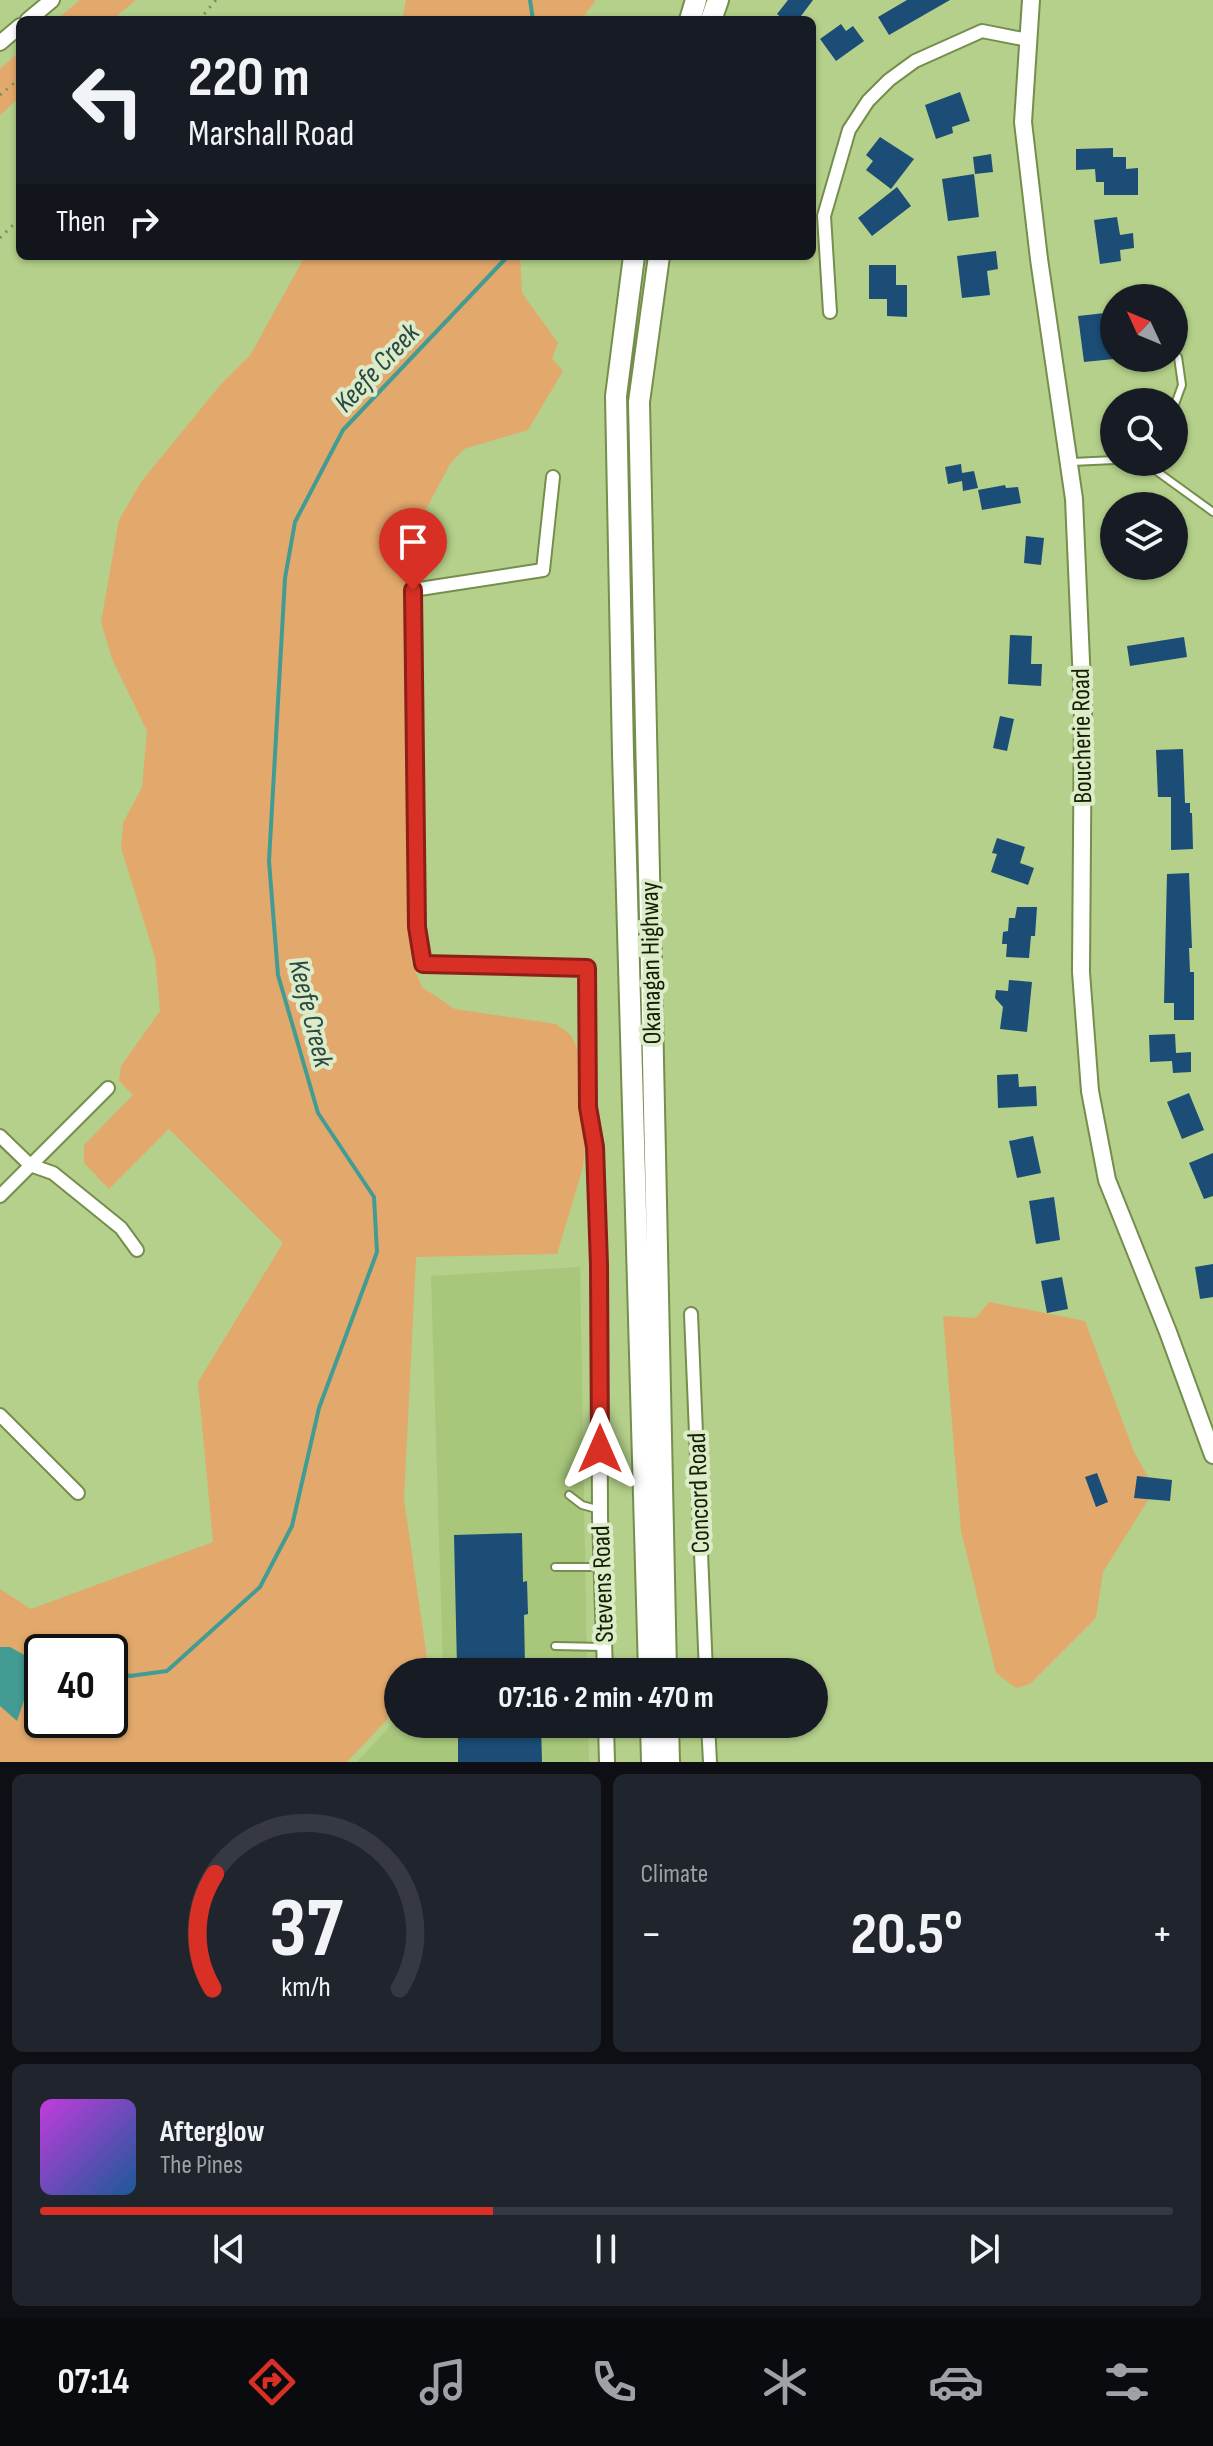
<!DOCTYPE html>
<html lang="en">
<head>
<meta charset="utf-8">
<style>
	body { margin:0; font-family:"Sofia Sans Condensed",sans-serif; background:#20242c; color:#f1f3f6; height:100vh; display:flex; flex-direction:column; font-size:30px; white-space:nowrap }
	* { box-sizing:border-box; margin:0 }
	p { font-size:26px; color:#9ea1a6 }
	.icon { flex:none; width:44px; height:44px; fill:none; stroke:currentColor; stroke-width:2; stroke-linecap:round; stroke-linejoin:round }
	.map { position:relative; height:1762px; overflow:hidden }
	.panel { display:flex; flex-direction:column; gap:12px; padding:12px; background:#0d0f14; flex:1 }
	.panel>* { flex:none }
	.top-card { position:absolute; left:16px; top:16px; width:800px; height:244px; border-radius:12px; box-shadow:0 2px 6px #0004; background:#171b24; color:#f1f3f6; overflow:hidden }
	.needle { width:52px; rotate:314deg }
	.buttons { position:absolute; left:1100px; top:284px; display:grid; gap:16px }
	.buttons a { display:grid; place-items:center; width:88px; height:88px; border-radius:50%; background:#171b24; box-shadow:0 2px 6px #0004; font-size:40px }
	.speed { position:absolute; left:24px; top:1634px; display:flex; gap:16px; font-size:40px; font-weight:700; text-align:center }
	.speed>* { display:grid; place-content:center; width:104px; height:104px; border-radius:50%; background:#171b24; box-shadow:0 2px 6px #0004; line-height:1 }
	.speed .limit { border:4px solid #111; border-radius:12px; background:#fff; color:#111 }
	.pin { position:absolute; display:grid; place-items:center; width:68px; height:68px; color:#fff; margin:-82px -34px; border-radius:50% 50% 50% 0; rotate:-45deg; box-shadow:0 0 8px #0007 }
	.pin .icon { rotate:45deg }
	.me { position:absolute; width:88px; margin:-44px; rotate:0deg; stroke-linejoin:round; filter:drop-shadow(0 0 6px #0008) }
	.turn { display:flex; align-items:center; gap:28px; height:168px; padding:0 40px; font-size:36px }
	.turn .icon { width:104px; height:104px; stroke-width:2.5 }
	.turn b { display:block; font-size:56px; line-height:68px }
	.then { display:flex; align-items:center; height:76px; padding:0 40px; background:#0003; gap:16px; font-size:30px }
	.big { font-size:60px; font-weight:700; line-height:1.1 }
	.panel .tile { flex:1; display:flex; flex-direction:column; justify-content:center; gap:12px; min-width:0; padding:0 28px; border-radius:12px; background:#20242c }
	.panel .dial { align-items:center; gap:0 }
	.dial svg { height:208px; overflow:visible; fill:none; stroke:#363941; stroke-width:7; stroke-linecap:round; text-anchor:middle }
	.dial text { fill:#f1f3f6; stroke:none }
	.song { display:flex; align-items:center; gap:24px }
	.cover { width:96px; height:96px; border-radius:12px; background:linear-gradient(135deg,hsl(290 70% 55%),hsl(210 70% 35%)) }
	.played { height:8px; border-radius:4px; background:linear-gradient(90deg,#d93025 40%,#363941 40%) }
	.keys { display:flex; justify-content:space-around; direction:ltr }
	.heat { display:flex; justify-content:space-between; align-items:center; font-size:44px; direction:ltr }
	.panel .tiles { flex:1; display:grid; gap:12px; grid-template-columns:1fr 1fr }
	.tile:last-child { grid-column:span 2 }
	.trip { position:absolute; left:384px; top:1658px; width:444px; height:80px; border-radius:40px; background:#171b24; box-shadow:0 2px 6px #0004; font-weight:700; line-height:80px; text-align:center }
	.dock { display:flex; height:128px; justify-content:space-around; align-items:center; background:#090b0e; color:#9ea1a6 }
	.dock .icon { width:56px; height:56px }
	.dock .active { color:#d93025 }
	.dock b { font-size:36px; color:#f1f3f6 }
	.map>svg:first-child { display:block }
	.built { fill:#a8c77b }
	.green { fill:#e3a96c; fill-rule:evenodd }
	.water { fill:#429c93 }
	.lines { fill:none; stroke-linecap:round; stroke-linejoin:round }
	.stream { stroke:#429c93; stroke-width:4 }
	.building { fill:#1b4d76 }
	.service-casing { stroke:#748e4b; stroke-width:10 }
	.minor-casing { stroke:#748e4b; stroke-width:16 }
	.tertiary-casing { stroke:#748e4b; stroke-width:18 }
	.secondary-casing { stroke:#748e4b; stroke-width:20 }
	.trunk-casing { stroke:#748e4b; stroke-width:24 }
	.path { stroke:#7a8f59; stroke-width:3; stroke-dasharray:2 6; stroke-linecap:butt }
	.service { stroke:#fff; stroke-width:6 }
	.minor { stroke:#fff; stroke-width:12 }
	.tertiary { stroke:#fff; stroke-width:14 }
	.secondary { stroke:#fff; stroke-width:16 }
	.trunk { stroke:#fff; stroke-width:20 }
	.route-casing { stroke:#8d1f18; stroke-width:20 }
	.route { stroke:#d93025; stroke-width:14 }
	.labels { text-anchor:middle; stroke-width:8; stroke-linejoin:round; paint-order:stroke }
	.street-label { font-size:26px; fill:#141e03; stroke:#dcebc8 }
	.water-label { font-size:28px; font-style:italic; fill:#2b4844; stroke:#dcebc8 }
</style>
</head>
<body>
<div class="map">
<svg width="1213" height="1762" viewBox="0 0 1213 1762">
	<rect width="100%" height="100%" fill="#b4d08a"/>
	<path class="built" d="M 580,1267 L 587,1672 L 440,1672 L 443,1668 L 431,1276 Z
		M 398,1718 L 398,1724 L 588,1724 L 589,1762 L 357,1762 Z"/>
	<path class="green" d="M 80,0 L 136,0 L 112,20 L 56,20 Z
		M 406,0 L 596,0 L 581,20 L 402,20 Z
		M 20,51 L 20,97 L 0,115 L 0,69 Z
		M 305,256 L 520,256 L 522,293 L 558,343 L 552,359 L 563,371 L 528,430 L 464,449 L 450,464 L 423,515 L 417,576 L 418,914 L 411,961 L 422,987 L 455,1009 L 556,1024 L 571,1035 L 592,1081 L 583,1167 L 557,1254 L 416,1257 L 404,1499 L 429,1672 L 398,1672 L 398,1708 L 347,1762 L 0,1762 L 0,1589 L 31,1609 L 213,1542 L 198,1382 L 283,1243 L 169,1129 L 109,1189 L 84,1163 L 84,1145 L 133,1095 L 119,1081 L 121,1066 L 160,1011 L 155,957 L 121,848 L 123,823 L 142,787 L 147,731 L 112,659 L 101,622 L 119,520 L 141,482 L 221,384 L 251,354 ZM 42,1652 L 110,1652 L 110,1720 L 42,1720 Z
		M 989,1302 L 1085,1321 L 1134,1452 L 1155,1489 L 1103,1572 L 1096,1618 L 1030,1684 L 1016,1688 L 996,1673 L 961,1531 L 943,1316 L 976,1318 Z"/>
	<path class="water" d="M 0,1647 L 10,1647 L 37,1662 L 17,1721 L 0,1706 Z"/>
	<g class="lines">
		<path class="stream" d="M 530,0 L 533,20
			M 37,1662 L 42,1661
			M 110,1670 L 130,1676 L 167,1671 L 260,1587 L 292,1526 L 319,1408 L 377,1252 L 374,1197 L 318,1113 L 278,975 L 269,861 L 285,578 L 295,522 L 343,430 L 508,256"/>
	</g>
	<path class="building" d="M 788,0 L 813,0 L 798,20 L 784,20 L 777,14 Z
		M 907,0 L 950,0 L 889,35 L 878,17 Z
		M 841,24 L 846,31 L 853,26 L 864,41 L 836,61 L 820,39 Z
		M 960,92 L 970,121 L 952,127 L 953,133 L 936,139 L 925,105 Z
		M 880,137 L 914,159 L 891,189 L 866,170 L 873,161 L 866,155 Z
		M 1113,148 L 1113,157 L 1126,157 L 1126,169 L 1138,168 L 1138,195 L 1104,195 L 1104,182 L 1096,182 L 1095,169 L 1076,170 L 1076,149 Z
		M 991,154 L 993,172 L 975,174 L 973,157 Z
		M 974,174 L 979,217 L 948,221 L 942,179 Z
		M 897,187 L 911,206 L 872,236 L 858,218 Z
		M 1117,217 L 1120,235 L 1133,233 L 1134,248 L 1120,250 L 1121,261 L 1100,264 L 1094,220 Z
		M 996,251 L 998,269 L 987,271 L 990,295 L 962,298 L 957,256 Z
		M 869,265 L 896,265 L 896,285 L 907,285 L 907,317 L 887,316 L 887,299 L 869,299 Z
		M 1114,312 L 1114,359 L 1084,362 L 1078,316 Z
		M 961,464 L 962,473 L 974,471 L 978,488 L 963,491 L 962,481 L 948,484 L 945,467 Z
		M 1005,485 L 1006,488 L 1018,487 L 1021,503 L 982,510 L 978,490 Z
		M 1026,536 L 1044,538 L 1041,565 L 1024,563 Z
		M 1010,635 L 1032,636 L 1031,664 L 1042,664 L 1041,686 L 1008,684 Z
		M 1184,637 L 1187,657 L 1130,666 L 1127,646 Z
		M 1000,716 L 1014,719 L 1007,751 L 993,748 Z
		M 1183,749 L 1185,803 L 1190,803 L 1190,813 L 1192,813 L 1193,849 L 1171,850 L 1171,797 L 1158,797 L 1156,750 Z
		M 997,838 L 1025,847 L 1020,863 L 1034,868 L 1028,885 L 991,872 L 997,854 L 992,853 Z
		M 1189,873 L 1192,948 L 1189,948 L 1190,972 L 1194,972 L 1194,1020 L 1174,1020 L 1174,1003 L 1164,1003 L 1167,874 Z
		M 1017,907 L 1037,907 L 1035,936 L 1031,936 L 1029,958 L 1006,957 L 1007,944 L 1002,944 L 1003,932 L 1008,931 L 1009,918 L 1015,918 Z
		M 1009,980 L 1032,982 L 1027,1032 L 1000,1029 L 1003,1007 L 995,998 L 996,990 L 1008,991 Z
		M 1175,1034 L 1176,1053 L 1191,1052 L 1191,1072 L 1173,1073 L 1172,1061 L 1150,1062 L 1149,1035 Z
		M 1018,1074 L 1019,1087 L 1036,1086 L 1037,1106 L 998,1108 L 997,1075 Z
		M 1189,1093 L 1204,1130 L 1182,1139 L 1167,1102 Z
		M 1033,1136 L 1041,1173 L 1017,1178 L 1009,1141 Z
		M 1213,1153 L 1213,1196 L 1204,1199 L 1189,1163 Z
		M 1054,1197 L 1060,1240 L 1036,1244 L 1029,1201 Z
		M 1213,1264 L 1213,1297 L 1200,1299 L 1195,1267 Z
		M 1062,1277 L 1068,1309 L 1047,1313 L 1041,1281 Z
		M 1097,1473 L 1108,1502 L 1096,1507 L 1085,1477 Z
		M 1137,1476 L 1172,1480 L 1170,1501 L 1134,1498 Z
		M 522,1533 L 523,1582 L 527,1581 L 528,1614 L 524,1615 L 525,1665 L 457,1667 L 454,1535 Z
		M 458,1724 L 541,1724 L 542,1762 L 458,1762 Z"/>
	<g class="lines">
		<g class="service-casing">
			<path id="service" d="M 1174,407 L 1182,385 L 1178,357
				M 1072,462 L 1114,460
				M 1144,462 L 1213,512
				M 569,1495 L 582,1505 L 600,1510
				M 555,1567 L 602,1567
				M 555,1646 L 604,1647"/>
		</g>
		<g class="minor-casing">
			<path id="minor" d="M 830,312 L 824,216 L 849,130 L 868,101 L 889,80 L 915,61 L 982,31 L 1028,40
				M 553,477 L 543,570 L 413,590 L 417,927 L 423,964 L 587,968
				M 0,1136 L 30,1165 L 53,1173 L 121,1228 L 137,1250
				M 0,1196 L 108,1088
				M 691,1314 L 706,1672
				M 0,1415 L 78,1493
				M 708,1724 L 710,1762"/>
		</g>
		<g class="tertiary-casing">
			<path id="tertiary" d="M 28,20 L 52,0
				M 0,43 L 20,26
				M 587,968 L 588,1107 L 595,1147 L 599,1265 L 600,1517 L 605,1672
				M 606,1724 L 607,1762"/>
		</g>
		<g class="secondary-casing">
			<path id="secondary" d="M 1031,0 L 1023,122 L 1039,259 L 1074,499 L 1083,707 L 1081,972 L 1090,1091 L 1107,1180 L 1168,1332 L 1213,1455"/>
		</g>
		<g class="trunk-casing">
			<path id="trunk" d="M 690,20 L 696,0
				M 711,20 L 718,0
				M 634,256 L 616,396 L 623,754 L 649,1672
				M 659,256 L 639,402 L 666,1672
				M 651,1724 L 652,1762
				M 668,1724 L 669,1762"/>
		</g>
		<path class="path" d="M 199,20 L 216,0
			M 0,95 L 20,78
			M 0,238 L 20,218"/>
		<use href="#service" class="service"/>
		<use href="#minor" class="minor"/>
		<use href="#tertiary" class="tertiary"/>
		<use href="#secondary" class="secondary"/>
		<use href="#trunk" class="trunk"/>
	</g>
	<g class="lines">
		<g class="route-casing">
			<path id="route" d="M 413,590 L 417,927 L 423,964 L 587,968 L 588,1107 L 595,1147 L 599,1265 L 600,1449"/>
		</g>
		<use href="#route" class="route"/>
	</g>
	<g class="labels">
		<g class="street-label">
			<text transform="translate(1081 736) rotate(-91)" y="9">Boucherie Road</text>
			<text transform="translate(650 963) rotate(-91)" y="9">Okanagan Highway</text>
			<text transform="translate(698 1493) rotate(-92)" y="9">Concord Road</text>
			<text transform="translate(602 1584) rotate(-92)" y="9">Stevens Road</text>
		</g>
		<g class="water-label">
			<text transform="translate(376 367) rotate(-47)" y="10">Keefe Creek</text>
			<text transform="translate(312 1013) rotate(76)" y="10">Keefe Creek</text>
		</g>
	</g>
</svg>
<div class="buttons">
<a><svg class="needle" viewBox="-14 -14 28 28"><path d="M0-13l5 13h-10z" fill="#e53935"/><path d="M0 13l5-13h-10z" fill="#9ea1a6"/></svg></a>
<a><svg class="icon" aria-label="search" viewBox="0 0 24 24"><circle cx="10" cy="10" r="6"/><path d="M15 15l6 6"/></svg></a>
<a><svg class="icon" aria-label="layers" viewBox="0 0 24 24"><path d="M12 4l9 5-9 5-9-5zM3 14l9 5 9-5"/></svg></a>
</div>
<div class="speed"><div class="limit">40</div></div>
<div class="pin" style="left:413px;top:590px;background:#d93025"><svg class="icon" aria-label="arrive" viewBox="0 0 24 24"><path d="M6 21V4h12l-3 4 3 4H6"/></svg></div>
<svg class="me" style="left:600px;top:1449px" viewBox="-20 -20 40 40"><path d="M0-17L14 15 0 8-14 15z" fill="#d93025" stroke="#fff" stroke-width="4"/></svg>
<div class="trip">07:16 · 2 min · 470 m</div>
<div class="top-card">
<div class="turn"><svg class="icon" aria-label="left" viewBox="0 0 24 24"><path d="M17 20v-9H6M10 6l-5 5 5 5"/></svg><div><b>220 m</b>Marshall Road</div></div>
<div class="then">Then<svg class="icon" aria-label="right" viewBox="0 0 24 24"><path d="M7 20v-9h11M14 6l5 5-5 5"/></svg></div>
</div>
</div>
<section class="panel">
<div class="tiles">
<div class="tile dial"><svg viewBox="0 0 100 80">
<path d="M14 69A42 42 0 1 1 86 69"/>
<path d="M14 69A42 42 0 0 1 15 25" stroke="#d93025"/>
<text x="50" y="56" font-size="32" font-weight="700">37</text>
<text x="50" y="72" font-size="11">km/h</text>
</svg></div>
<div class="tile"><p>Climate</p>
<div class="heat"><a>−</a><b class="big">20.5°</b><a>+</a></div>
</div>
<div class="tile">
<div class="song"><i class="cover"></i><div><b>Afterglow</b><p>The Pines</p></div></div>
<div class="played"></div>
<div class="keys"><svg class="icon" aria-label="previous" viewBox="0 0 24 24"><path d="M18 5L8 12l10 7zM5 5v14"/></svg><svg class="icon" aria-label="pause" viewBox="0 0 24 24"><path d="M8 5v14M16 5v14"/></svg><svg class="icon" aria-label="next" viewBox="0 0 24 24"><path d="M6 5l10 7-10 7zM19 5v14"/></svg></div>
</div>
</div>
</section>
<nav class="dock">
<b>07:14</b>
<svg class="icon active" aria-label="directions" viewBox="0 0 24 24"><path d="M12 3l9 9-9 9-9-9zM9 14v-3h6M13 9l2 2-2 2"/></svg>
<svg class="icon" aria-label="music" viewBox="0 0 24 24"><path d="M9 18V5l10-2v13"/><circle cx="6" cy="18" r="3"/><circle cx="16" cy="16" r="3"/></svg>
<svg class="icon" aria-label="phone" viewBox="0 0 24 24"><path d="M5 4h4l2 5-3 2q2 4 5 5l2-3 5 2v4C11 20 4 13 5 4z"/></svg>
<svg class="icon" aria-label="climate" viewBox="0 0 24 24"><path d="M12 3v18M4 7l16 10M4 17L20 7"/></svg>
<svg class="icon" aria-label="car" viewBox="0 0 24 24"><path d="M5 17H2v-5l4-1 3-4h7l3 4 3 1v5h-3M9 17h6M6 11h13"/><circle cx="7" cy="17" r="2"/><circle cx="17" cy="17" r="2"/></svg>
<svg class="icon" aria-label="filters" viewBox="0 0 24 24"><path d="M4 7h16M4 17h16"/><circle cx="9" cy="7" r="2"/><circle cx="15" cy="17" r="2"/></svg>
</nav>
</body>
</html>
